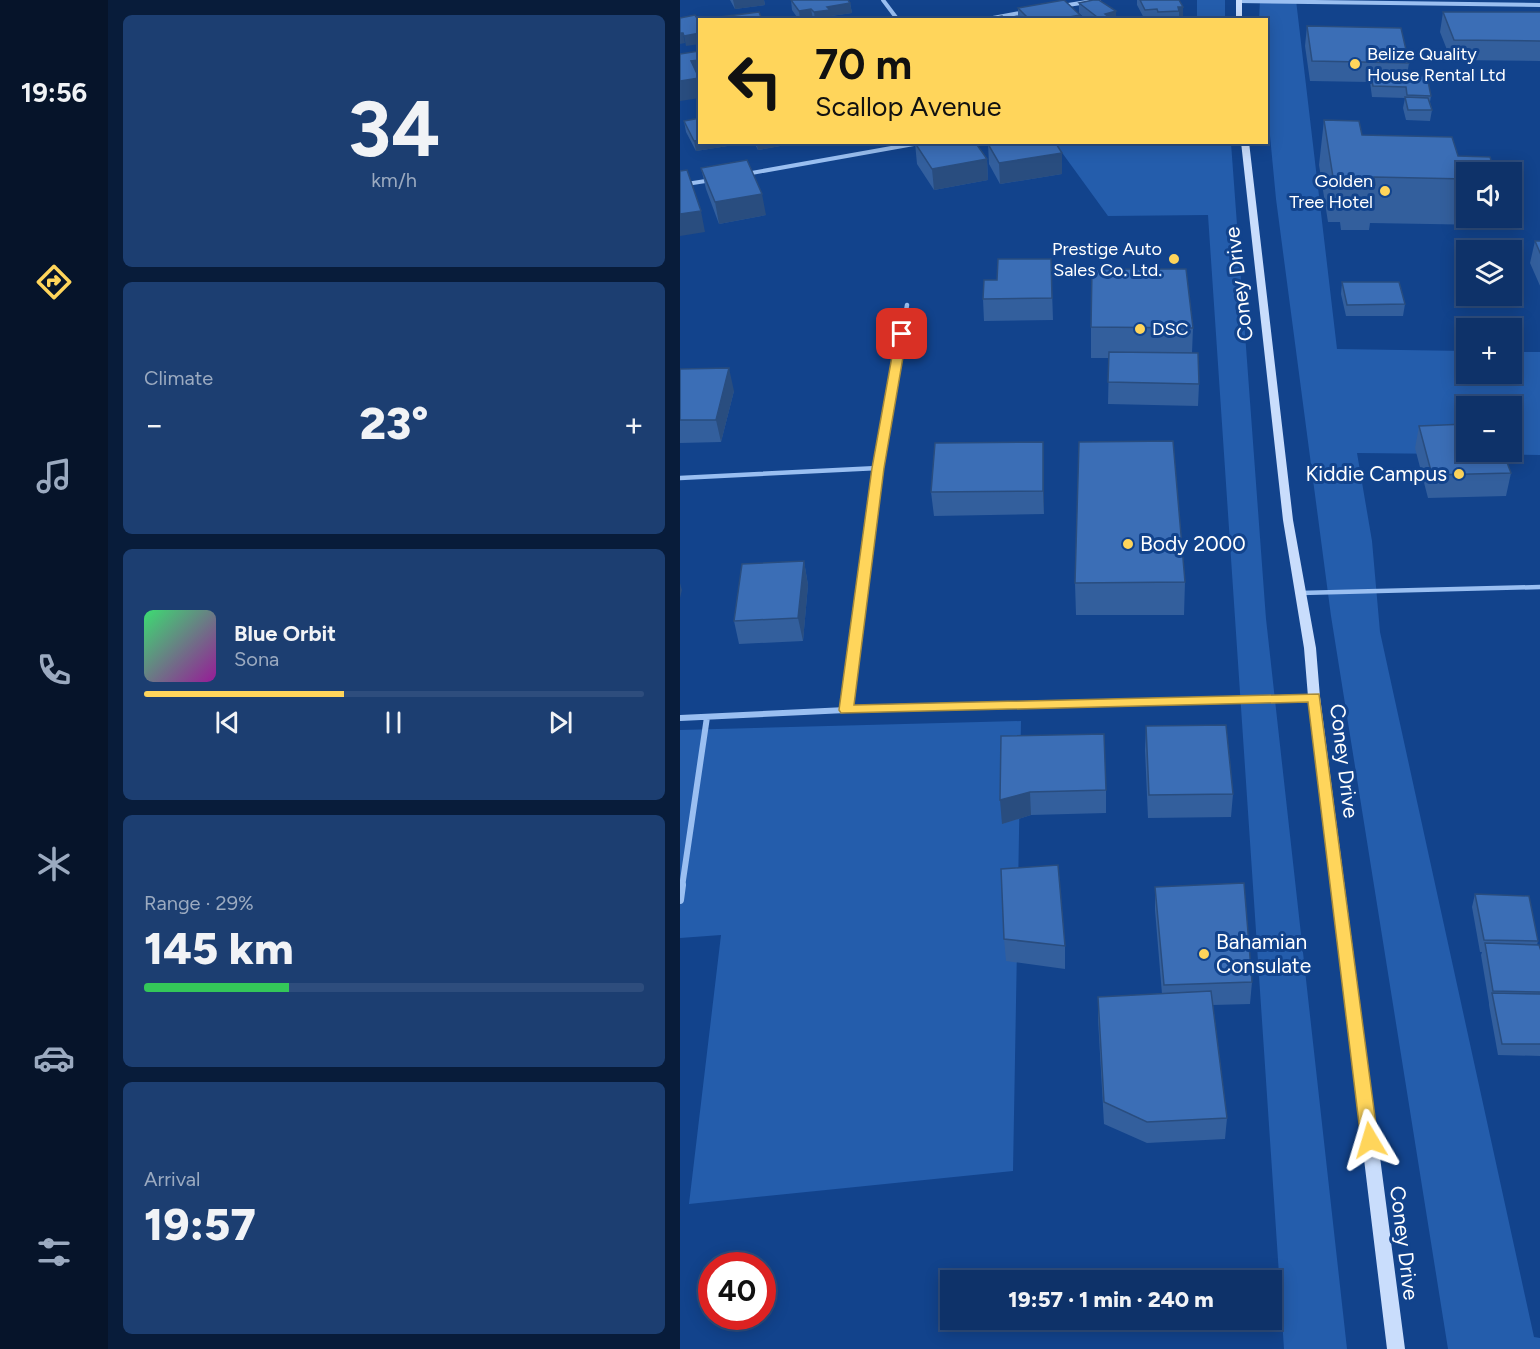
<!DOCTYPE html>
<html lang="en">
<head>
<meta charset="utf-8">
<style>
	body { margin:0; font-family:Figtree,sans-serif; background:#1c3e71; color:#f1f3f6; height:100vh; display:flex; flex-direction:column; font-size:22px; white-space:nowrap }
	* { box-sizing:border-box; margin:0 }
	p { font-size:20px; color:#9baac0 }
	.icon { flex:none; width:33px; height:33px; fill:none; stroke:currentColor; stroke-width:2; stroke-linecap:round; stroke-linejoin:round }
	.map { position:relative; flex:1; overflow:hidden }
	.drawer { display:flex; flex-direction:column; gap:15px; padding:15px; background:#081c3a; width:572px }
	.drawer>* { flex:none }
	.guide { position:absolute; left:18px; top:18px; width:570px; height:126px; border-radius:0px; box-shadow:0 3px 15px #0003,0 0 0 2px #2e4d7d; background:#ffd55b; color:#111; overflow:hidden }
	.buttons { position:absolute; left:776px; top:162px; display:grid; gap:12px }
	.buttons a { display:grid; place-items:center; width:66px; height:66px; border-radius:0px; background:#0e3269; box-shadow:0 3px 15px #0003,0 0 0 2px #2e4d7d; font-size:30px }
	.speed { position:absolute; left:18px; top:1252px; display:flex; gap:12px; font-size:30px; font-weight:700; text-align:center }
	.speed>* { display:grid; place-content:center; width:78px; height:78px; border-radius:50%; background:#0e3269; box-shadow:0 3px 15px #0003,0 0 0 2px #2e4d7d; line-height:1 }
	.speed .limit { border:9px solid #d22; background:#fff; color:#111 }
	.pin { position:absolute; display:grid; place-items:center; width:51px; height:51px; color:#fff; margin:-26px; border-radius:12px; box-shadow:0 3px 9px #0006 }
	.me { position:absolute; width:66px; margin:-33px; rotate:353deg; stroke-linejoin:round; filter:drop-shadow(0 0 4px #0008) }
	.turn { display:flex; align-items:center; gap:21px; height:126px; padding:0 18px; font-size:27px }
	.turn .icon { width:78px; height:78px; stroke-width:2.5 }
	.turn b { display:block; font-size:42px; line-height:51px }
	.big { font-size:45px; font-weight:800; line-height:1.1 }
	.drawer .widget { flex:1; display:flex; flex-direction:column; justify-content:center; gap:9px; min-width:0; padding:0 21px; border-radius:9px; background:#1c3e71 }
	.drawer .dial { align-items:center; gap:0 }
	.dial b { font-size:78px; line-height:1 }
	.song { display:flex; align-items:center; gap:18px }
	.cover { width:72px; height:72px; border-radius:9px; background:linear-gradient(135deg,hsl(140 70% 55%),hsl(300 70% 35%)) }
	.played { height:6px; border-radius:3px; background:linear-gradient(90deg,#ffd55b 40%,#2e4d7d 40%) }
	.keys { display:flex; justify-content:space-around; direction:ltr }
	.heat { display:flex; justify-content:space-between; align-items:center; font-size:33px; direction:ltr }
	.charge { height:9px; border-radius:4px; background:linear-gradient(90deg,#34c759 29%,#2e4d7d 0) }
	.trip { position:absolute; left:260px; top:1270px; width:342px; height:60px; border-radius:0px; background:#0e3269; box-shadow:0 3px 15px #0003,0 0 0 2px #2e4d7d; font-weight:800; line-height:60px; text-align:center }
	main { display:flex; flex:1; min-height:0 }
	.menu { display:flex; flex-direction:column; width:108px; justify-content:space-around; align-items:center; background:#06142a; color:#9baac0 }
	.menu .icon { width:42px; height:42px }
	.menu .current { color:#ffd55b }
	.menu b { font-size:27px; color:#f1f3f6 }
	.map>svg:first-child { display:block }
	.green { fill:#245dac; fill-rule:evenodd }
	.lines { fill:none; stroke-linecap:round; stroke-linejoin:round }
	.lane { stroke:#9abff1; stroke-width:4.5 }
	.street-far3 { stroke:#9abff1; stroke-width:4 }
	.street-far2 { stroke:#9abff1; stroke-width:4.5 }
	.street-far1 { stroke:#9abff1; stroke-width:6 }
	.street { stroke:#9abff1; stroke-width:8 }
	.secondary { fill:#c9ddfc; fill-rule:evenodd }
	.wall { fill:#335f9d }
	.shaded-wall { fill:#294d7f }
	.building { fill:#3b6eb6; stroke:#294d7f; stroke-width:1.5 }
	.route { fill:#ffd55b; stroke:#a68a3b; stroke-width:1.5 }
	.poi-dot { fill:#ffd55b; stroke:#12438c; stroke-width:2 }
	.labels { text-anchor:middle; stroke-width:6; stroke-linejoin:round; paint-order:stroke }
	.far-poi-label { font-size:18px; fill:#fff; stroke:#12438c; text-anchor:start }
	.street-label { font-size:21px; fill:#fff; stroke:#12438c }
	.poi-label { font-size:21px; fill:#fff; stroke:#12438c; text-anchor:start }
</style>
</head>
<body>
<main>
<nav class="menu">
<b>19:56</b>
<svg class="icon current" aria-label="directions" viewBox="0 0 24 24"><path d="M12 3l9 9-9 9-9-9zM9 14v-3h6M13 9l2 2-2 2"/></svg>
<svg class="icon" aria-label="music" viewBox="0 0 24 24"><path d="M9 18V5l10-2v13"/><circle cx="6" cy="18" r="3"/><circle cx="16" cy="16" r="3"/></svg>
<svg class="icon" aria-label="phone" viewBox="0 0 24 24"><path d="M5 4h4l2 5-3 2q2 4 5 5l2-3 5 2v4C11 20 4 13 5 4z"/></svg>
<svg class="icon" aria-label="climate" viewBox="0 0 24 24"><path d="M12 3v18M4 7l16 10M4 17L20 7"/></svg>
<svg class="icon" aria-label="car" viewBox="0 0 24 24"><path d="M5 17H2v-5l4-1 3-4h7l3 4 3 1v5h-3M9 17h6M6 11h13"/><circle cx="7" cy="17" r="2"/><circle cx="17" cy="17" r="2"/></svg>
<svg class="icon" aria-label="filters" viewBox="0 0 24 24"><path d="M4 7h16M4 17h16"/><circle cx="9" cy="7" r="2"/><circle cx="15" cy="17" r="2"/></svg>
</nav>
<section class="drawer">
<div class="widget dial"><b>34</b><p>km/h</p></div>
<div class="widget"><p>Climate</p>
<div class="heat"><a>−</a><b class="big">23°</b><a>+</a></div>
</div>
<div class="widget">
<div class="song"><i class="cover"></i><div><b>Blue Orbit</b><p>Sona</p></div></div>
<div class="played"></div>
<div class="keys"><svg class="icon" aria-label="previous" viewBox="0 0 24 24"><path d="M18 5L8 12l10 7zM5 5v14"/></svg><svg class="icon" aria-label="pause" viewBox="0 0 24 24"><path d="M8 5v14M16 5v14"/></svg><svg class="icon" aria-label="next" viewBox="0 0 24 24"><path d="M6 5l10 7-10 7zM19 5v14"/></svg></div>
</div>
<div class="widget"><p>Range · 29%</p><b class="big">145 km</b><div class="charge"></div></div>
<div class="widget"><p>Arrival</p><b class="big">19:57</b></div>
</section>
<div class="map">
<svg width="861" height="1349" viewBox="0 0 861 1349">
	<rect width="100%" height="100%" fill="#12438c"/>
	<path class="green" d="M 517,0 L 545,0 L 545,19 L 517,19 Z
		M 580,0 L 616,0 L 657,349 L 786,351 L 786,374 L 831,374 L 831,352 L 860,352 L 860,455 L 677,453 L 692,541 L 700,632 L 854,1337 L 860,1338 L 860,1349 L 768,1349 L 651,616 L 596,199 L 587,104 L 586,20 L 579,20 ZM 786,406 L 831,406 L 831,452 L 786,452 Z
		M 375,143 L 551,143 L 586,619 L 667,1349 L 604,1349 L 528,215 L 428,216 Z
		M 341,721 L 333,1171 L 9,1204 L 41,935 L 0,938 L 0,730 Z"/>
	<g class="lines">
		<path class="lane" d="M 620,593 L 861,587"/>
		<path class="street-far3" d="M 203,0 L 218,20
			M 559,1 L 861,5
			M 382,6 L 419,0
			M 302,20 L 345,12
			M 66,174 L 245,142
			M 0,185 L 32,180"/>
		<path class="street-far2" d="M 0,478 L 198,468
			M 191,520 L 227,305"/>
		<path class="street-far1" d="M 166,710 L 191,519
			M 0,718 L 166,710 L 634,697
			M 2,887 L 27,717"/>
		<path class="street" d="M 0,900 L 2,885"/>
		<path class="secondary" d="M 556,0 L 562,0 L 562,20 L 556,20 Z
			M 561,142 L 569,142 L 613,520 L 636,648 L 640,697 L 725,1349 L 707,1349 L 628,697 L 624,648 L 603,520 Z"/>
	</g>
	<path class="wall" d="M 50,0 L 84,0 L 85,5 L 55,9 Z
		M 111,0 L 170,3 L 172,13 L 151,16 L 151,20 L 119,20 L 112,10 Z
		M 457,0 L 499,0 L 503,7 L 503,17 L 499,17 L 499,20 L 465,20 L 457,5 Z
		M 399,3 L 436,20 L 407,20 L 399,13 Z
		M 338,8 L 400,15 L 400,20 L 338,20 Z
		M 763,12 L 861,12 L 861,61 L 771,60 L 760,32 Z
		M 627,26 L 729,63 L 727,75 L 751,96 L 750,102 L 752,110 L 750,121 L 726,120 L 723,108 L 725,98 L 692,97 L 690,82 L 630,81 L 625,46 Z
		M 644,120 L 682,135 L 778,156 L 786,172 L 786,218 L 810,218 L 808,225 L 690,223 L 689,230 L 661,230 L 660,222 L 648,222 L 639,165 Z
		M 4,121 L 20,142 L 54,142 L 54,145 L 16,151 L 6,132 Z
		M 74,142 L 123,142 L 78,150 Z
		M 235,143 L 307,159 L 308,180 L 254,190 L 237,164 Z
		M 308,144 L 382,174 L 320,184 L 309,164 Z
		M 21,168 L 86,215 L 39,224 L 26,189 Z
		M 855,241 L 861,241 L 861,288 L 850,263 Z
		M 371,259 L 373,320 L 304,321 L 303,299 L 317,280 Z
		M 662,282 L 725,304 L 723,316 L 666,316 L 661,294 Z
		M 411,327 L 513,328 L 512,353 L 519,384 L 518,406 L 428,404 L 429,358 L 411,358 Z
		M 0,369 L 54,391 L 41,442 L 0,443 Z
		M 739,426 L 831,473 L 826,496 L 748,498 L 735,448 Z
		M 363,442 L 364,514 L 254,516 L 251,492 Z
		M 124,561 L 128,585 L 123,641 L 59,644 L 54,621 Z
		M 505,582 L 504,615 L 396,615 L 395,583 Z
		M 466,726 L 553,794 L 551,817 L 468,818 L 465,750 Z
		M 321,736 L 426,790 L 426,813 L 351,815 L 322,824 Z
		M 475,887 L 572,982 L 570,1004 L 533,1005 L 547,1118 L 545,1139 L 467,1143 L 424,1124 L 418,1019 L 418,997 L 482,994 L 475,910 Z
		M 795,894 L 858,941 L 857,945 L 861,951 L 861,1056 L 818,1055 L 809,1005 L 809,1003 L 801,955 L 802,952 L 800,952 L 792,907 Z
		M 324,939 L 385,946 L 385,969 L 326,961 Z"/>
	<path class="shaded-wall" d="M 53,0 L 84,0 L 85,5 L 55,9 Z
		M 170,3 L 172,13 L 151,16 L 151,20 L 135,20 L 134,12 L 147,7 Z
		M 498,7 L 503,7 L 503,17 L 499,17 L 499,11 Z
		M 131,9 L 133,19 L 120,20 L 119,11 Z
		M 436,11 L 436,20 L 422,20 L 425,14 Z
		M 400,15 L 400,20 L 374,20 Z
		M 0,33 L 3,33 L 5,43 L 0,44 Z
		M 20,33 L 20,44 L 6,46 L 4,36 Z
		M 20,60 L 20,98 L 0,101 L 0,81 L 11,61 Z
		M 20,140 L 20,142 L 54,142 L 54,145 L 16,151 L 14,141 Z
		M 76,142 L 123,142 L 78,150 Z
		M 382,153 L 382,174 L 320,184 L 319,163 Z
		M 307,159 L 308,180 L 254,190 L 252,169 Z
		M 82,194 L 86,215 L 39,224 L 35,202 Z
		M 21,211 L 25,232 L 0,236 L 0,214 Z
		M 49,368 L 54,391 L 41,442 L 36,420 Z
		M 363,442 L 364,465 L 364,514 L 363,491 Z
		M 124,561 L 128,585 L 123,641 L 118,618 Z
		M 0,583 L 2,590 L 0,598 Z
		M 350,792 L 351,815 L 322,824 L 320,800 Z"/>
	<path class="building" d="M 111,0 L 168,0 L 170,3 L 147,7 L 150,10 L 134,12 L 131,9 L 119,11 Z
		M 384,0 L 400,15 L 374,20 L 350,20 L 338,8 Z
		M 413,0 L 419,0 L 436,11 L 425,14 L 430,18 L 421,20 L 399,3 Z
		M 460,0 L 499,0 L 503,7 L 498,7 L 499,11 L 478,12 L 477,9 L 465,10 Z
		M 79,12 L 82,20 L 41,20 L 40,17 Z
		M 763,12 L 861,12 L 861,41 L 774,40 Z
		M 15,15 L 20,23 L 20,33 L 4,36 L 3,33 L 0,33 L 0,18 Z
		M 322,16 L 325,20 L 301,20 Z
		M 627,26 L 721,28 L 729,63 L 632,61 Z
		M 19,51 L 20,60 L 11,61 L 19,78 L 0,81 L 0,54 Z
		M 691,74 L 747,76 L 751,96 L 727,95 L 726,87 L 693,86 Z
		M 725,97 L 748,98 L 752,110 L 728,110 Z
		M 20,118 L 20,140 L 14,141 L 4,121 Z
		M 644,120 L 679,121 L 682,135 L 772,137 L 778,156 L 810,157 L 815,172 L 786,172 L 786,179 L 694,177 L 695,185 L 666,184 L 665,177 L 653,177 Z
		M 239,142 L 295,142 L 307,159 L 252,169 L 235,143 Z
		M 316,142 L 375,142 L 382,153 L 319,163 L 308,144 Z
		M 67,160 L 82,194 L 35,202 L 21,168 Z
		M 7,170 L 21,211 L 0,214 L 0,171 Z
		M 855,241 L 861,241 L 861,255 Z
		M 318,259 L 371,259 L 372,298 L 303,299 L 304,280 L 317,280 Z
		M 412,269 L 506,269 L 513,328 L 411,327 Z
		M 662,282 L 719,282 L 725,304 L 667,305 Z
		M 429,352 L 518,353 L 519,384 L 428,382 Z
		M 49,368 L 36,420 L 0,420 L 0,369 Z
		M 786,424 L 786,452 L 823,452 L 831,473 L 752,475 L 739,426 Z
		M 493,441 L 505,582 L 395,583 L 399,442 Z
		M 363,442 L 363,491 L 251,492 L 255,443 Z
		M 124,561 L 118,618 L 54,621 L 62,564 Z
		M 546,725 L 553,794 L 469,795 L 466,726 Z
		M 424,734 L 426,790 L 350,792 L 320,800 L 321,736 Z
		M 378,865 L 385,946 L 324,939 L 321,869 Z
		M 564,883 L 572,982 L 484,985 L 475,887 Z
		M 795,894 L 849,896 L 858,941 L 804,940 Z
		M 805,943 L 859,945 L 861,951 L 861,992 L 813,991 Z
		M 531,991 L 547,1118 L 467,1122 L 424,1102 L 418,997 Z
		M 812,993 L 861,994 L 861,1044 L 822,1044 Z"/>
	<path class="route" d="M 222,331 L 227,334 L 204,468 L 174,705 L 639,694 L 698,1140 L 696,1145 L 690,1148 L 683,1145 L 681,1140 L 628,702 L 161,713 L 159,710 L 192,468 L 216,334 Z"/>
	<g class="poi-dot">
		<circle cx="675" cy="64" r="6"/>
		<circle cx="705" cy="191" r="6"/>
		<circle cx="494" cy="259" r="6"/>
		<circle cx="460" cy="329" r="6"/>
		<circle cx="779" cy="474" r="6"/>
		<circle cx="448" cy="544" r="6"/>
		<circle cx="524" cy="954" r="6"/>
	</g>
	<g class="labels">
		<g class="far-poi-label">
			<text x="687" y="60">Belize Quality<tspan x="687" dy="21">House Rental Ltd</tspan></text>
			<text x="693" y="187" text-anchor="end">Golden<tspan x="693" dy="21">Tree Hotel</tspan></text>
			<text x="482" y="255" text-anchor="end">Prestige Auto<tspan x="482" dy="21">Sales Co. Ltd.</tspan></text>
			<text x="472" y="335">DSC</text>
		</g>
		<g class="street-label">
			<text transform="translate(559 284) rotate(-97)" y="7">Coney Drive</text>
			<text transform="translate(664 761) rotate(83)" y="7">Coney Drive</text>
			<text transform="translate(724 1243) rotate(83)" y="7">Coney Drive</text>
		</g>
		<g class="poi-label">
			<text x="767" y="481" text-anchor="end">Kiddie Campus</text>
			<text x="460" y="551">Body 2000</text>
			<text x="536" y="949">Bahamian<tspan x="536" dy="24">Consulate</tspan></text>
		</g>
	</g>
</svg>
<div class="buttons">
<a><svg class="icon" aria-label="sound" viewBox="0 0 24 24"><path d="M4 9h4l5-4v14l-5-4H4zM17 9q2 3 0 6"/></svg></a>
<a><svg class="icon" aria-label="layers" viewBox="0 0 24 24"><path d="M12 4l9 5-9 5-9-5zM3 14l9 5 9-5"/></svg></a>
<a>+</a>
<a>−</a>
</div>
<div class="speed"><div class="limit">40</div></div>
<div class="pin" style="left:222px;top:334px;background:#d93025"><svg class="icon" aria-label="arrive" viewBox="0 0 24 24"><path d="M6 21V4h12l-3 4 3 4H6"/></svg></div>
<svg class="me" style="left:690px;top:1140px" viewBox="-20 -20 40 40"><path d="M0-17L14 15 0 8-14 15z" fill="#ffd55b" stroke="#fff" stroke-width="4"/></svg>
<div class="trip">19:57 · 1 min · 240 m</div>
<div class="guide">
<div class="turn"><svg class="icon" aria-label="left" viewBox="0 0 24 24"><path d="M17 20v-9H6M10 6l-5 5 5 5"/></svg><div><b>70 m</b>Scallop Avenue</div></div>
</div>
</div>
</main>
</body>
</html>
